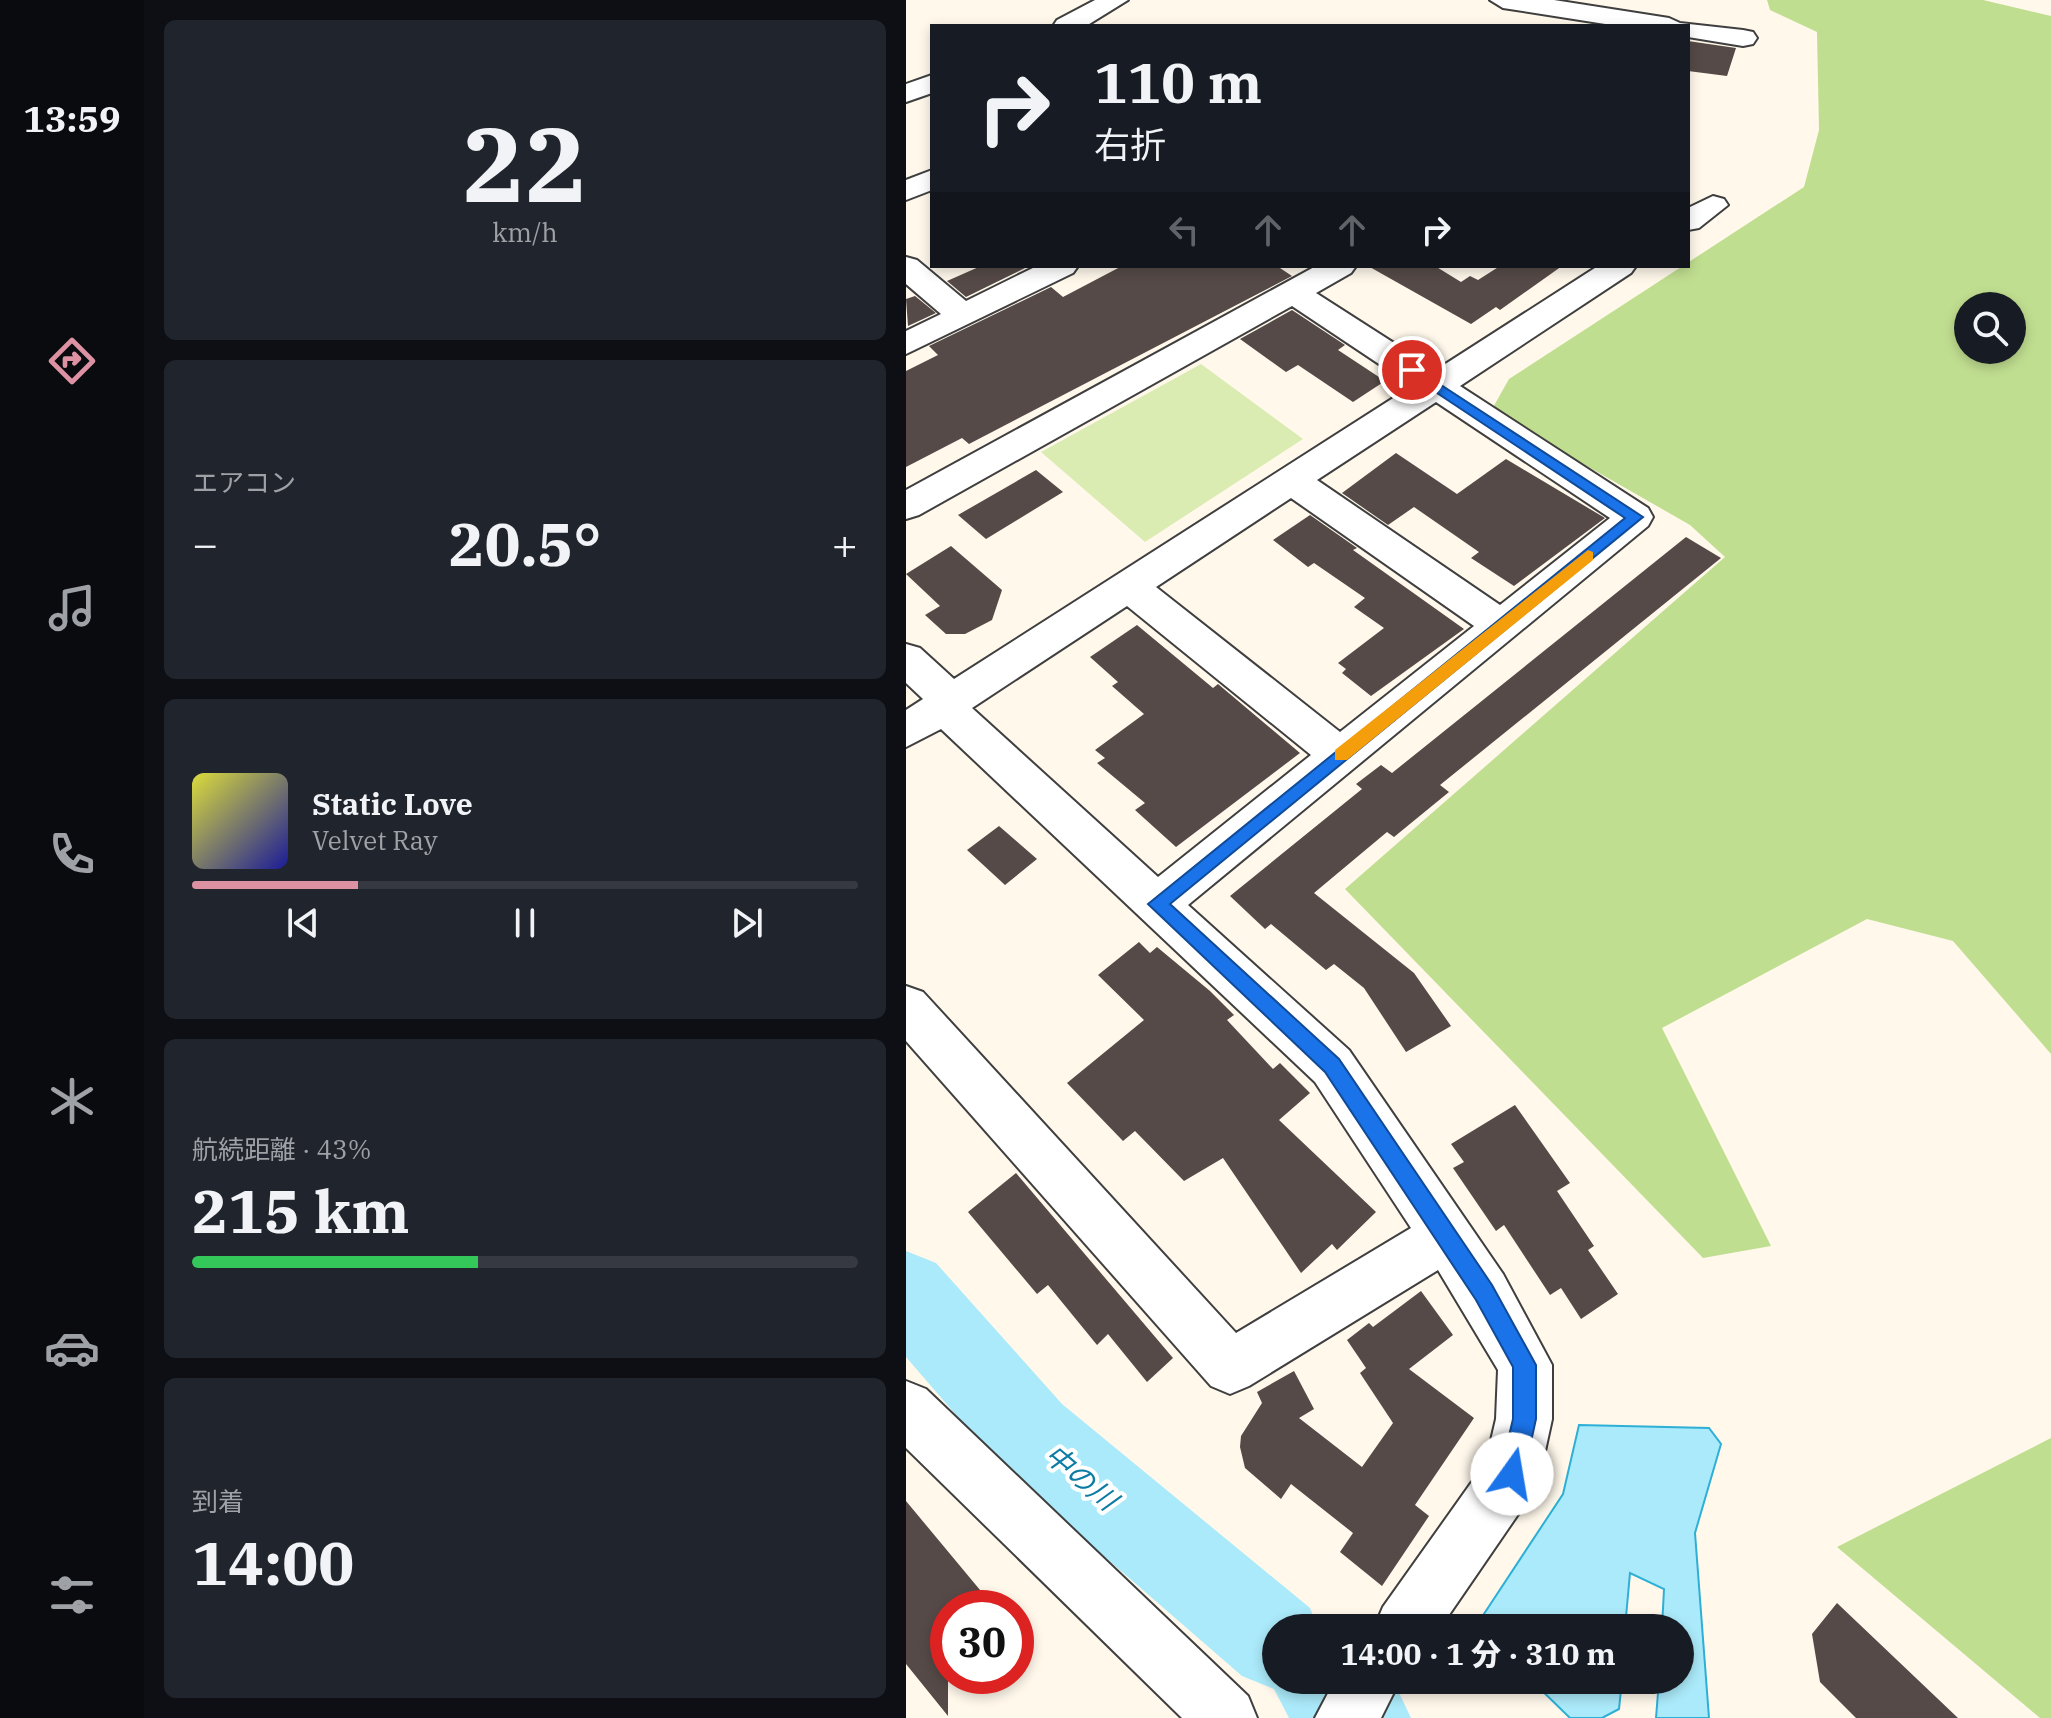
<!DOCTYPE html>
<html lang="ja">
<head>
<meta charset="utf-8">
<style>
	body { margin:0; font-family:"IBM Plex Serif","Noto Sans JP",serif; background:#20242c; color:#f1f3f6; height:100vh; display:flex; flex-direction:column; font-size:30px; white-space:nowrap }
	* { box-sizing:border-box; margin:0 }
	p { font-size:26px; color:#9ea1a6 }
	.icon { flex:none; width:44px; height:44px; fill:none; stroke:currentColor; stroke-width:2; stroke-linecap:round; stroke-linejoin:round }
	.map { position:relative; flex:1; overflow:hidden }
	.details { display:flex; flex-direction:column; gap:20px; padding:20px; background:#0d0f14; width:762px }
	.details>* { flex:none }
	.top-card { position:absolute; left:24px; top:24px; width:760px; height:244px; border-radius:0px; box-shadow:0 4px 12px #0003; background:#171b24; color:#f1f3f6; overflow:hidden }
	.buttons { position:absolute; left:1048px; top:292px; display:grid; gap:16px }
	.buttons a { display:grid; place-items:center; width:72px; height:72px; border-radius:50%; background:#171b24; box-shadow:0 4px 12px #0003; font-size:40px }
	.speed { position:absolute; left:24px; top:1590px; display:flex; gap:16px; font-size:40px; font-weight:700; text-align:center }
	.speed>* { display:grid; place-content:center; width:104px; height:104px; border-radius:50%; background:#171b24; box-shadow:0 4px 12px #0003; line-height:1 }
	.speed .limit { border:12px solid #d22; background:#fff; color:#111 }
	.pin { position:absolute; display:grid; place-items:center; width:68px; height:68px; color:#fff; margin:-34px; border:4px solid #fff; border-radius:50%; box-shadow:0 2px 8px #0007 }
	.me { position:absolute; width:88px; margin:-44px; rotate:13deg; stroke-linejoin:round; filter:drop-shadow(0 0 6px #0008) }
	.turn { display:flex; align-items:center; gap:28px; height:168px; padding:0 32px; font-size:36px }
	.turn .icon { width:104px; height:104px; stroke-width:2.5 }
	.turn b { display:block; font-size:56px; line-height:68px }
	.lanes { display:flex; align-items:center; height:76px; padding:0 32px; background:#0003; justify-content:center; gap:40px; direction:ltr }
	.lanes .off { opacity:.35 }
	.big { font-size:60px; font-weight:800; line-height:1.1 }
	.details .widget { flex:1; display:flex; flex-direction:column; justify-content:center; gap:12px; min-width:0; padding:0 28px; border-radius:12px; background:#20242c }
	.details .dial { align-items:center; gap:0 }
	.dial b { font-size:104px; line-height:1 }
	.song { display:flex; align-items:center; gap:24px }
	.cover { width:96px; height:96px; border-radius:12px; background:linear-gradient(135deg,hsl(60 70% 55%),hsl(240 70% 35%)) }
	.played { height:8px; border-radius:4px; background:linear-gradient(90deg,#dd92a4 25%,#363941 25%) }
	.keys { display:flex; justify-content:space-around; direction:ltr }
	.heat { display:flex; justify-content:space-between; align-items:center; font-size:44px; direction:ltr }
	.charge { height:12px; border-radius:6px; background:linear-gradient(90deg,#34c759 43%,#363941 0) }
	.trip { position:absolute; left:356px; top:1614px; width:432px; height:80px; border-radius:40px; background:#171b24; box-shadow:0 4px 12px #0003; font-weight:800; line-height:80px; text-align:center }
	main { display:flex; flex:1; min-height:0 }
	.dock { display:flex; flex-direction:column; width:144px; justify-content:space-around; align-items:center; background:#090b0e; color:#9ea1a6 }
	.dock .icon { width:56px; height:56px }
	.dock .current { color:#dd92a4 }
	.dock b { font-size:36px; color:#f1f3f6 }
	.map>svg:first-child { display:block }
	.green { fill:#daecb2 }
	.forest { fill:#c0de90; fill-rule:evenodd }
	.water { fill:#abeafa; stroke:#2dafd6; stroke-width:2 }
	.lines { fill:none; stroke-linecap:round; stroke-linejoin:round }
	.river { fill:#abeafa; fill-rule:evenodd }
	.building { fill:#554a47 }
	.minor-casing { stroke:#3f3f3f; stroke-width:4 }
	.minor { fill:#fff; fill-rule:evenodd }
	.route { fill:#1a73e8; stroke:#114b97; stroke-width:2 }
	.slow { fill:#f59e0b }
	.labels { text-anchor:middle; stroke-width:8; stroke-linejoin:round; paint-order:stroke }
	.near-water-label { font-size:28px; font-style:italic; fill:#0d7ca5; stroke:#fff }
</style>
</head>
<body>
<main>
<nav class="dock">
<b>13:59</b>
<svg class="icon current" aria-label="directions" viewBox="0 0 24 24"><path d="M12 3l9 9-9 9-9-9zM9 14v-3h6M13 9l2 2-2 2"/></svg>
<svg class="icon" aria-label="music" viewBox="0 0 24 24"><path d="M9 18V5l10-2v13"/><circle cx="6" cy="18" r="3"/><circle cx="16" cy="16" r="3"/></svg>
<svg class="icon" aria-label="phone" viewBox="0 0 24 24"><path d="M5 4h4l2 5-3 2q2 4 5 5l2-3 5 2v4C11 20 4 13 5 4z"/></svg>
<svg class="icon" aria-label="climate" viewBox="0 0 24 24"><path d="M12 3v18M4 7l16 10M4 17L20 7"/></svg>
<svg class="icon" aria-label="car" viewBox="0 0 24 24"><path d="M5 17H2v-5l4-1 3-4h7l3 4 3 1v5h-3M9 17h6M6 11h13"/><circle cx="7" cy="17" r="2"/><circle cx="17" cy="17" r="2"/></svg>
<svg class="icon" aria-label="filters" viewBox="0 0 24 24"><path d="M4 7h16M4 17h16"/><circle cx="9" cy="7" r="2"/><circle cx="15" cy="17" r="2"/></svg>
</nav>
<section class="details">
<div class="widget dial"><b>22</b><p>km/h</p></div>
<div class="widget"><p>エアコン</p>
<div class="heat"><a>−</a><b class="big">20.5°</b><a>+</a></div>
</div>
<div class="widget">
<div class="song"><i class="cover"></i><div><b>Static Love</b><p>Velvet Ray</p></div></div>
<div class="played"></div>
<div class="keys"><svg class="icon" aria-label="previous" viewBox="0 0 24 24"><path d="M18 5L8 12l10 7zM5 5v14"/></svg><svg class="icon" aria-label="pause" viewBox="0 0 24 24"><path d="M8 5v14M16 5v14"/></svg><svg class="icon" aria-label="next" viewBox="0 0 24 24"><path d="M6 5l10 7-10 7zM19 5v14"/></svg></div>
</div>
<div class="widget"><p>航続距離 · 43%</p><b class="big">215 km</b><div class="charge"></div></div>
<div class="widget"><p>到着</p><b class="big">14:00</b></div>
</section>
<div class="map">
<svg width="1145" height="1718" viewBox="0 0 1145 1718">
	<rect width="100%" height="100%" fill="#fff8eb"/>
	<path class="green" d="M 295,364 L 397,439 L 239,542 L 135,452 Z"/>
	<path class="forest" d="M 861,0 L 1077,0 L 1145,16 L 1145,1054 L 1047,941 L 961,919 L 756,1028 L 865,1246 L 797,1258 L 439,889 L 819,557 L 784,525 L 585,411 L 603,379 L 898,187 L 913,130 L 911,32 L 864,10 ZM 1062,306 L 1106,306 L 1106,350 L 1062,350 Z
		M 1145,1438 L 1145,1718 L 1134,1718 L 931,1547 Z"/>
	<path class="water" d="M 673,1425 L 803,1428 L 815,1444 L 789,1533 L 803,1718 L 750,1718 L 753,1680 L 774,1680 L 774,1628 L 756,1628 L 758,1589 L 724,1573 L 719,1628 L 570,1626 L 657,1494 Z
		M 625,1680 L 716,1680 L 713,1709 L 696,1718 L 664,1718 Z"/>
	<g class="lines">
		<path class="river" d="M 0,1251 L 30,1263 L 156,1404 L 404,1608 L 412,1628 L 370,1628 L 370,1680 L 487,1680 L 505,1718 L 383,1718 L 368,1689 L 336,1676 L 94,1466 L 0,1357 Z"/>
	</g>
	<path class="building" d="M 782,41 L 830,48 L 821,76 L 782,71 Z
		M 75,266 L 120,266 L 121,267 L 60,297 L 41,281 Z
		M 216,266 L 371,266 L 386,276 L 63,444 L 56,438 L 0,467 L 0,371 L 32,355 L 23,346 L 145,287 L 157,297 Z
		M 462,266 L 529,266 L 555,282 L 564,276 L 572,280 L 594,266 L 656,266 L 594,310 L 590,307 L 565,324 Z
		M 9,296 L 30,313 L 2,326 L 0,299 Z
		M 386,310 L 439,345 L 432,350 L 479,381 L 447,402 L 392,365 L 380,372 L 334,339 Z
		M 490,453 L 551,494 L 600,459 L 699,518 L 608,586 L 565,558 L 573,552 L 508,507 L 482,525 L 436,493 Z
		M 130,470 L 157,492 L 80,539 L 52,515 Z
		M 404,515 L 451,548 L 447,550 L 558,629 L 465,696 L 436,673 L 440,669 L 432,663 L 478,628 L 448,607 L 459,598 L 408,563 L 402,567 L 367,540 Z
		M 780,537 L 815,558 L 534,785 L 543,792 L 488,837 L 481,832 L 408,893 L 508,973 L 545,1026 L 500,1052 L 458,988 L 428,964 L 420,970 L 365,924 L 359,929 L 324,896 L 456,789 L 450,784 L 475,765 L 486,773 Z
		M 45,546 L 96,590 L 86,620 L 59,634 L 40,634 L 19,615 L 34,606 L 0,574 Z
		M 231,625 L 307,688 L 312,684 L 394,753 L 270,847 L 229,810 L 239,803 L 191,763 L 199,758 L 189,750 L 238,714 L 206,686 L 212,682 L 184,657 Z
		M 93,826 L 131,859 L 99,885 L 61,850 Z
		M 233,942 L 244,953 L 251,947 L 304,991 L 328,1015 L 321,1020 L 367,1069 L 374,1063 L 404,1093 L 373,1120 L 470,1212 L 431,1250 L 426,1244 L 395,1273 L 317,1158 L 278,1181 L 229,1131 L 217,1141 L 161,1083 L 238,1020 L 192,975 Z
		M 609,1105 L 664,1183 L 651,1191 L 688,1246 L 682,1250 L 712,1294 L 675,1319 L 655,1288 L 644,1295 L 598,1225 L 590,1231 L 547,1168 L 558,1162 L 545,1144 Z
		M 110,1173 L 267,1358 L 241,1382 L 202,1334 L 191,1345 L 142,1285 L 131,1294 L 62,1212 Z
		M 515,1291 L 547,1335 L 503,1369 L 568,1418 L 509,1505 L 523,1516 L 476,1586 L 434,1552 L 447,1533 L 385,1484 L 375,1499 L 339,1468 L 334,1447 L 335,1436 L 356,1403 L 351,1392 L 388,1371 L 408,1409 L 393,1418 L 456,1467 L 487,1423 L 454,1373 L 460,1368 L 441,1340 L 463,1323 L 467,1327 Z
		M 0,1501 L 89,1608 L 42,1608 L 42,1716 L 0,1664 Z
		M 931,1603 L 1052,1718 L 950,1718 L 914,1682 L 906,1634 Z"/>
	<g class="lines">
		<g class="minor-casing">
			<path id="minor" d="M 189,0 L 222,0 L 180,26 L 147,26 L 151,20 Z
				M 584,0 L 648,0 L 763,18 L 774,23 L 837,30 L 847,32 L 851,38 L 847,44 L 837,46 L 782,37 L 782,26 L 712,26 L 597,8 Z
				M 26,75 L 26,93 L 0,102 L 0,84 Z
				M 26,170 L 26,190 L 0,200 L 0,180 Z
				M 807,196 L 818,199 L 822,205 L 793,228 L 782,230 L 782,208 Z
				M 0,257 L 11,260 L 60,301 L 131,266 L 172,266 L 167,273 L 0,354 L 0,331 L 35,314 L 0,284 Z
				M 410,266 L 450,266 L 445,273 L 410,293 L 530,370 L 692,266 L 730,266 L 725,273 L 554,386 L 742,508 L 747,517 L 742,526 L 282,905 L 443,1050 L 597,1274 L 646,1365 L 646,1419 L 634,1474 L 626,1494 L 534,1628 L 468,1628 L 477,1607 L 580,1462 L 590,1419 L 592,1370 L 532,1270 L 343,1386 L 324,1394 L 305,1386 L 0,1041 L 0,986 L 17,992 L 330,1333 L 505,1228 L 409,1082 L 35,729 L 0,747 L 0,710 L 17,699 L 0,683 L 0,644 L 14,648 L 48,679 L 506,386 L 386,306 L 13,515 L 0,519 L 0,490 ZM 530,402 L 704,518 L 594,605 L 411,480 ZM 385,498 L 568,626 L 434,732 L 250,587 ZM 221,606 L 405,755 L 252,877 L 66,708 Z
				M 0,1381 L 20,1389 L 342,1696 L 351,1718 L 276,1718 L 0,1448 Z
				M 429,1680 L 494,1680 L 475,1718 L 409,1718 Z"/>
		</g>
		<use href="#minor" class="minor"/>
	</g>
	<path class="route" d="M 506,366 L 737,517 L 264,904 L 433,1059 L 586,1285 L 630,1365 L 630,1419 L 618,1474 L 614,1482 L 606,1486 L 598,1482 L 594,1474 L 607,1419 L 607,1367 L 570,1300 L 419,1072 L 242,904 L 719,518 L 501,373 L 499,370 Z"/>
	<path class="slow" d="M 682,550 L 687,552 L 687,560 L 441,760 L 429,760 L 429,750 Z"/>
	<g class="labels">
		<g class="near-water-label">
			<text transform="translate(175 1477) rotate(40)" y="10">中の川</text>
		</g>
	</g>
</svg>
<div class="buttons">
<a><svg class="icon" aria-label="search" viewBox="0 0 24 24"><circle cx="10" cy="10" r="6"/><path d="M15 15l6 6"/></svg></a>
</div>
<div class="speed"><div class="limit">30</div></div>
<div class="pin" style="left:506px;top:370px;background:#d93025"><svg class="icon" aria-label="arrive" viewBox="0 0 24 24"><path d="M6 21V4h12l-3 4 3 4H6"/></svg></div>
<svg class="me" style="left:606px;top:1474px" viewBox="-20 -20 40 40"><circle r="19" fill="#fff"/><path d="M0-13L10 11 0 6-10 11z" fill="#1a73e8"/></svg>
<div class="trip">14:00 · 1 分 · 310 m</div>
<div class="top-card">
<div class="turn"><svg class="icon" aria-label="right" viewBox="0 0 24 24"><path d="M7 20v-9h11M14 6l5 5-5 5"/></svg><div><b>110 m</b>右折</div></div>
<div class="lanes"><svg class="icon off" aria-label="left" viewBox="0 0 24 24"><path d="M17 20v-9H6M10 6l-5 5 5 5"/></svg><svg class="icon off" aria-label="ahead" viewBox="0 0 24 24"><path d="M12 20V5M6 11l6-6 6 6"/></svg><svg class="icon off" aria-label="ahead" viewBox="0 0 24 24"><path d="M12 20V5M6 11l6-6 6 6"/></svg><svg class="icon" aria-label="right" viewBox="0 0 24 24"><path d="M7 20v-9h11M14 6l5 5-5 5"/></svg></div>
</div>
</div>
</main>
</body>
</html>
